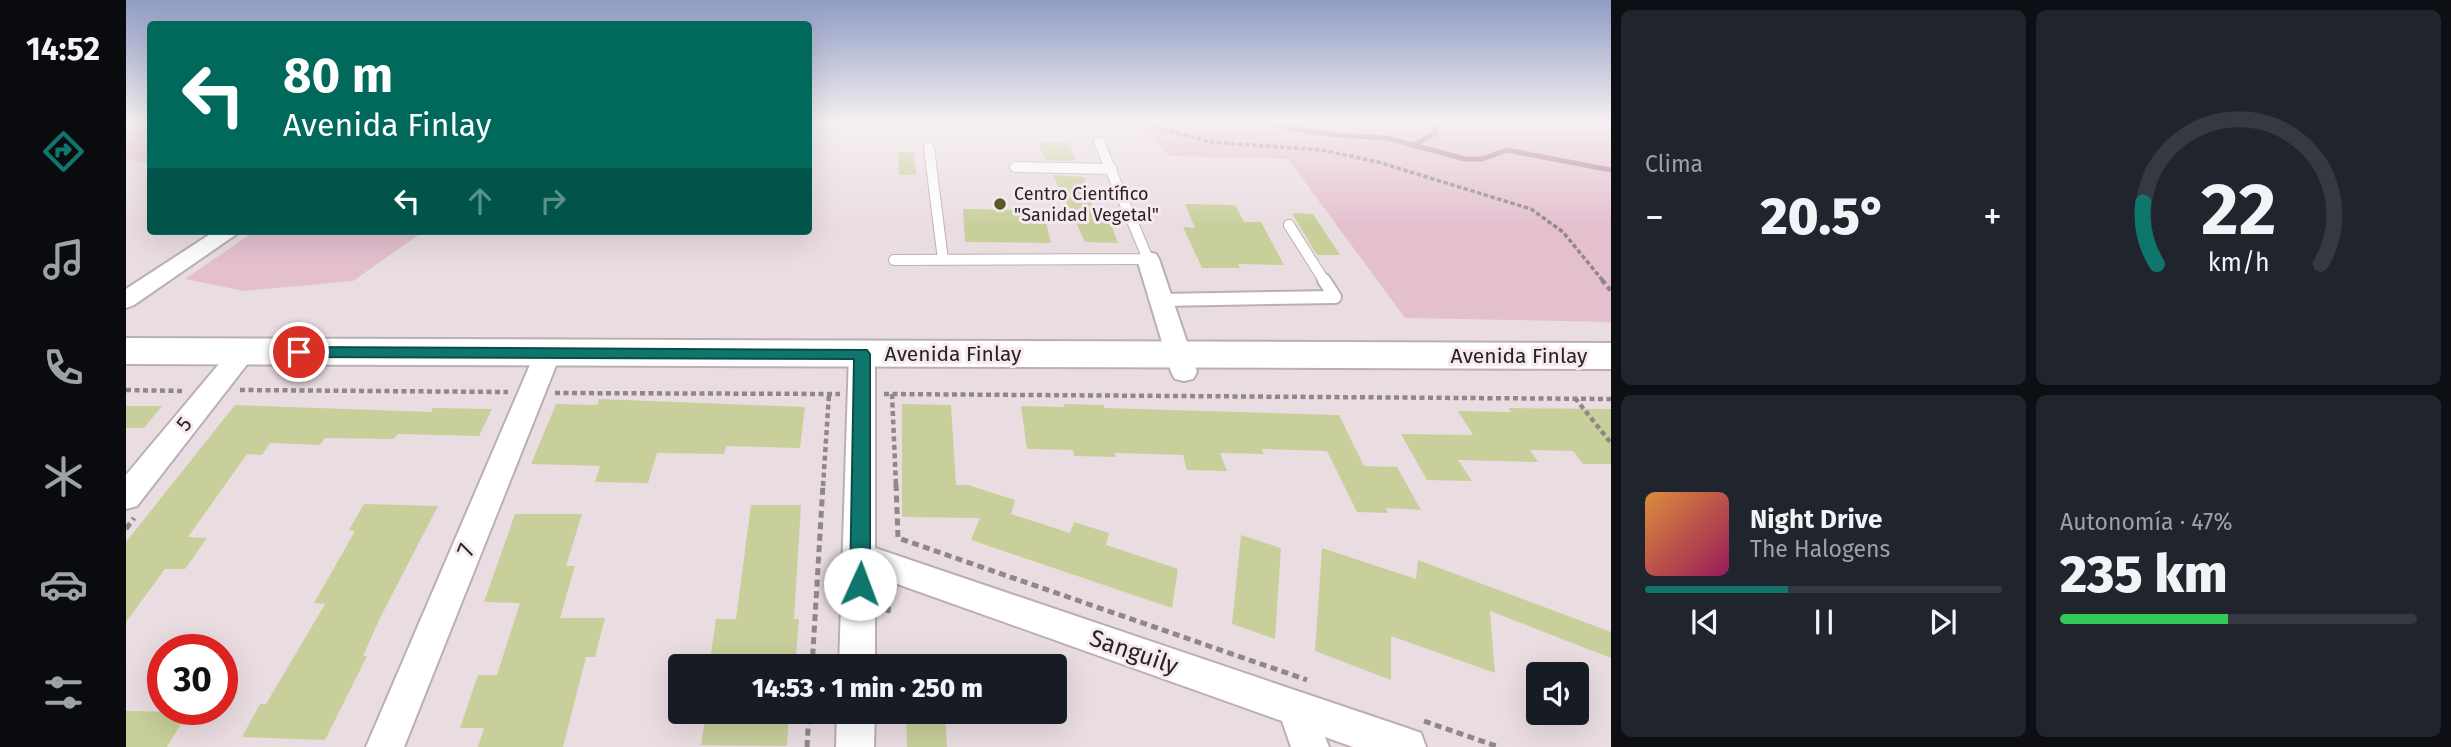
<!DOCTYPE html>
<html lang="es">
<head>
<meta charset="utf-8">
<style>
	body { margin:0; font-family:"Fira Sans",sans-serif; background:#20242c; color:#f1f3f6; height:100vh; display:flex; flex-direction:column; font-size:26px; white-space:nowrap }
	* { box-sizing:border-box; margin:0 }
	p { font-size:23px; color:#9ea1a6 }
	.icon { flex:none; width:38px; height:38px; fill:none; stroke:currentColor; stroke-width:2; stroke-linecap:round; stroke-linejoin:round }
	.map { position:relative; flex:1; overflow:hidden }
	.details { display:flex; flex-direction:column; gap:10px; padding:10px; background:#0d0f14; width:840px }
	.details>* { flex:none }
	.hud { position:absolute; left:21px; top:21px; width:665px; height:214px; border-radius:7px; box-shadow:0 7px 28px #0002; background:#00695c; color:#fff; overflow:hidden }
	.controls { position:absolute; left:1400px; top:662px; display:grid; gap:14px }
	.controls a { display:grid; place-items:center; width:63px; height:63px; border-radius:7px; background:#171b24; box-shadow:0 7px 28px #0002; font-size:35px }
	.speed { position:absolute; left:21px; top:634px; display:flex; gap:14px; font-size:35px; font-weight:700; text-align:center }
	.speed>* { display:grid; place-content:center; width:91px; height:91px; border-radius:50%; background:#171b24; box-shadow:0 7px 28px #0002; line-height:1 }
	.speed .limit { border:10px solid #d22; background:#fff; color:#111 }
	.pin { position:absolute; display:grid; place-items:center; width:60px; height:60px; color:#fff; margin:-30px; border:4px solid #fff; border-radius:50%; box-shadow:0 2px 7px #0007 }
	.me { position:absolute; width:77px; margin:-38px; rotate:2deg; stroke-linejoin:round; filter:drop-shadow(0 0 5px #0008) }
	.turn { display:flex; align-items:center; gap:24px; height:147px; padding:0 21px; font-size:32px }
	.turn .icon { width:91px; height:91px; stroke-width:2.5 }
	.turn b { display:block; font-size:49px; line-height:60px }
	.lanes { display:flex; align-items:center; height:66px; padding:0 21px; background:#0003; justify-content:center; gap:35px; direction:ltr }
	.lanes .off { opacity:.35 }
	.big { font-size:52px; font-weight:800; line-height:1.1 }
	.details .tile { flex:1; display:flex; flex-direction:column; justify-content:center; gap:10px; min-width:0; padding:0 24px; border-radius:10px; background:#20242c }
	.details .dial { align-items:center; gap:0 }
	.dial svg { height:182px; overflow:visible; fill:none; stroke:#363941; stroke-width:7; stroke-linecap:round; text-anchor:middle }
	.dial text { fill:#f1f3f6; stroke:none }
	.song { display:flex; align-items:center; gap:21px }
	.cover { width:84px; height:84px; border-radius:10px; background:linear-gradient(135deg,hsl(30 70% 55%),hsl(330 70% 35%)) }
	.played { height:7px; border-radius:4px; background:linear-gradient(90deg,#0f766e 40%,#363941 40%) }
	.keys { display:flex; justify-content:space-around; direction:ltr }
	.heat { display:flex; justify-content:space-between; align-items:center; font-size:38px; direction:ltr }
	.charge { height:10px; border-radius:5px; background:linear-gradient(90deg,#34c759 47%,#363941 0) }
	.details .tiles { flex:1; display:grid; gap:10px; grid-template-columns:repeat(2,1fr) }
	.trip { position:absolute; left:542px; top:654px; width:399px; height:70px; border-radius:7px; background:#171b24; box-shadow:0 7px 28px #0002; font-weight:800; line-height:70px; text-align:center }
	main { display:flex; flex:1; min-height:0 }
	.tabs { display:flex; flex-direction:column; width:126px; justify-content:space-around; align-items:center; background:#090b0e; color:#9ea1a6 }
	.tabs .icon { width:49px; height:49px }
	.tabs .active { color:#0f766e }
	.tabs b { font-size:32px; color:#f1f3f6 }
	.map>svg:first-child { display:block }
	.green { fill:#e4c0cf }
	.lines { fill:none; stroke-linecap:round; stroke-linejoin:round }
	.stream { stroke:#ab788e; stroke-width:5 }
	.building { fill:#c8cf9a }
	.service-far1-casing { stroke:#bbafb4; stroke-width:12 }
	.service-casing { stroke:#bbafb4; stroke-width:16 }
	.minor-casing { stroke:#bbafb4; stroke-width:4 }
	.primary-casing { stroke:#bbafb4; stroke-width:4 }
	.path-far2 { stroke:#8f878a; stroke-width:3.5; stroke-dasharray:4.5 2.5; stroke-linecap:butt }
	.path-far1 { stroke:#8f878a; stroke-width:4.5; stroke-dasharray:5 3.5; stroke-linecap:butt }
	.path { stroke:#8f878a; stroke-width:5; stroke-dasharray:7 4.5; stroke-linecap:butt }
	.service-far1 { stroke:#fff; stroke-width:10 }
	.service { stroke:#fff; stroke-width:12 }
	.minor { fill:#fff; fill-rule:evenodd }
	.primary { fill:#fff; fill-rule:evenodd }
	.route { fill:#0f766e; stroke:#0a4d48; stroke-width:2 }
	.poi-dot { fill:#565b29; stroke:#f7eaef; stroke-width:2.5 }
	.labels { text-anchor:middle; stroke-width:6; stroke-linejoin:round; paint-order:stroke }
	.far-poi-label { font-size:18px; fill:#282426; stroke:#f7eaef; text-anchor:start }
	.street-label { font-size:21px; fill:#282426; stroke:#f7eaef }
	.near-street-label { font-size:24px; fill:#282426; stroke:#f7eaef }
</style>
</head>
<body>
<main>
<nav class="tabs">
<b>14:52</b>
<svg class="icon active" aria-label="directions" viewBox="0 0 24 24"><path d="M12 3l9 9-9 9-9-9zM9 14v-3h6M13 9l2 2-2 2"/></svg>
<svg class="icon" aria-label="music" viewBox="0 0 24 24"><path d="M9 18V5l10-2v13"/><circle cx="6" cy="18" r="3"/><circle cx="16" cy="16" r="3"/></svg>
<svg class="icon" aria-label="phone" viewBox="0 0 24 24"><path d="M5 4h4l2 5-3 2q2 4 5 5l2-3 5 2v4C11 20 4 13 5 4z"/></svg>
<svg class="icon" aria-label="climate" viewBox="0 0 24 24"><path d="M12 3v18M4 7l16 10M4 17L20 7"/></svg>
<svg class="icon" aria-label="car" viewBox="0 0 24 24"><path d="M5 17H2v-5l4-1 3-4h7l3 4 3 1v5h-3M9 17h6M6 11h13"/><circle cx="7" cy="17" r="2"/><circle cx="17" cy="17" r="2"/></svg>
<svg class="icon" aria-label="filters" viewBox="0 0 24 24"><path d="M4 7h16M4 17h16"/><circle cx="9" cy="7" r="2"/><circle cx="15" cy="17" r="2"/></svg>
</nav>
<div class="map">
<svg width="1485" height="747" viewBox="0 0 1485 747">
	<rect width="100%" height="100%" fill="#eadde2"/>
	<path class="green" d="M 0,122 L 24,122 L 24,163 L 0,159 Z
		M 740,122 L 1485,122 L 1485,322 L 1279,318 L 1162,159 L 1043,156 L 1019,131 L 742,132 Z
		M 129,231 L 298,231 L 227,281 L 118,291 L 59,279 Z"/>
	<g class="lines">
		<path class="stream" d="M 1145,122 L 1164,128 L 1211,135 L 1261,138 L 1339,159 L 1356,159 L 1381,150 L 1485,170
			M 1287,146 L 1310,132 L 1304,122"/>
	</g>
	<path class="building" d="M 911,142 L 943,142 L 950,161 L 920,160 Z
		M 772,152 L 788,152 L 790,175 L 773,175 Z
		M 927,175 L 958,177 L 968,211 L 980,211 L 992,243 L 959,242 Z
		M 1059,204 L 1109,205 L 1118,222 L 1135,222 L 1158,265 L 1112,264 L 1114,268 L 1076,268 L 1057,227 L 1069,228 Z
		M 837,209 L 917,210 L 925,243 L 839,242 Z
		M 1166,213 L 1187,214 L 1214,255 L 1191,255 Z
		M 473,399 L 679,407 L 674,448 L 600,446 L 598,454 L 531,453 L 522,483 L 469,482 L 474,466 L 405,464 L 430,404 L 471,405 Z
		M 776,404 L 825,405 L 830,485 L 842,485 L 889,500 L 885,514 L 944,533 L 948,522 L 983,533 L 980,545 L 1052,569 L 1046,608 L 845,540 L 854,518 L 776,517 Z
		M 938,404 L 978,405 L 978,408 L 1213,415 L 1238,466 L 1271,467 L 1295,510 L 1260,508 L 1262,513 L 1231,512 L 1201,451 L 1136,449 L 1138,454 L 1094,453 L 1101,471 L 1061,470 L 1057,455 L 989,453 L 990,457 L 948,456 L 947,450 L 901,449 L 895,406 L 938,407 Z
		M 109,405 L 305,412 L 307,408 L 366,409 L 353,436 L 272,434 L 268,439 L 199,438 L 194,445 L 144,443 L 136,455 L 121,454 L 62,537 L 81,538 L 59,569 L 39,569 L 0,622 L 0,542 Z
		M 0,406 L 36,406 L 18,428 L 0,428 Z
		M 1382,408 L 1485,409 L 1485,464 L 1457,464 L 1447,451 L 1404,450 L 1412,462 L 1332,460 L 1346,481 L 1301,480 L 1275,434 L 1347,435 L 1332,411 L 1385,412 Z
		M 238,504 L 312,506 L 254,618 L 237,656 L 241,656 L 199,740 L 116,737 L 134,704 L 140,704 L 199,604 L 188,603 L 229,531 L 223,530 Z
		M 625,505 L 675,505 L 668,619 L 673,619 L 670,654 L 667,654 L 667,667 L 587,667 L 589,654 L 585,654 L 590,619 L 610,619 Z
		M 389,514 L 456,514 L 440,566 L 449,566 L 434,618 L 479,618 L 469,657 L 460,657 L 437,747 L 352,747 L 358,728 L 334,728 L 352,675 L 371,675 L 394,603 L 358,602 Z
		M 1115,535 L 1155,548 L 1149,639 L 1106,624 Z
		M 1196,548 L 1290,579 L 1292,560 L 1485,632 L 1485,658 L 1364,611 L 1369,673 L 1265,636 L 1265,680 L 1189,651 Z
		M 0,711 L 62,712 L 41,747 L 0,747 Z
		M 580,712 L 663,712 L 661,746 L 575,745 Z
		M 780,712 L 819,712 L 821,747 L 781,747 Z"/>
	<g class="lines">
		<g class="service-far1-casing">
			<path id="service-far1" d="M 803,148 L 817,260
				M 889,167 L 986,169
				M 1163,225 L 1199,282
				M 768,260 L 1022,259 L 973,142"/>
		</g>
		<g class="service-casing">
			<path id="service" d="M 1035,300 L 1209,297 L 1198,280"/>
		</g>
		<g class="minor-casing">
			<path id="minor" d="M 89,231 L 115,231 L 8,305 L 0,308 L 0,289 Z
				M 1022,252 L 1030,254 L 1033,259 L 1071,372 L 1067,379 L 1058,381 L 1049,379 L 1045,372 L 1011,259 L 1014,254 Z
				M 117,343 L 126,346 L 130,352 L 126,358 L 11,506 L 0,509 L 0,475 L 108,346 Z
				M 422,344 L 431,347 L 435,353 L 278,747 L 240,747 L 409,353 L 413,347 Z
				M 736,345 L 745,348 L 749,354 L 749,548 L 1281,728 L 1295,733 L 1300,747 L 1227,747 L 1199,737 L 1203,747 L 1165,747 L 1156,721 L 749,576 L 749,667 L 713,667 L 723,354 L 727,348 Z
				M 711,712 L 749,712 L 748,747 L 710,747 Z"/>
		</g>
		<g class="primary-casing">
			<path id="primary" d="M 0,338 L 1485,343 L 1485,369 L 0,364 Z"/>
		</g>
		<path class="path-far2" d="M 1025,122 L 1031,127 L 1084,142 L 1196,150 L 1252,162 L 1405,209 L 1437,232 L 1478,282"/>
		<path class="path-far1" d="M 1476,280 L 1485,291
			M 0,390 L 56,391
			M 114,390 L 382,392
			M 429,393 L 714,394
			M 758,394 L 1485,399
			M 766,394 L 770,486
			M 1449,398 L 1485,443
			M 697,486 L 703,394"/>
		<path class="path" d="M 770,484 L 772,538 L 1181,680
			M 0,529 L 8,518
			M 762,613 L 764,590
			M 686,667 L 697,484
			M 1298,721 L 1373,747
			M 681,747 L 683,712"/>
		<use href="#service-far1" class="service-far1"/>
		<use href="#service" class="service"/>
		<use href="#minor" class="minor"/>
		<use href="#primary" class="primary"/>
	</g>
	<linearGradient id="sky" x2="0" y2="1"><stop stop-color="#8f9cc4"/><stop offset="0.54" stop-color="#f6f0f2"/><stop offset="1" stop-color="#f6f0f2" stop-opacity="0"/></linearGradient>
	<rect width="1485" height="226" fill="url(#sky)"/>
	<path class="route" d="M 173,347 L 741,350 L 744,354 L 744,584 L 741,591 L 734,593 L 727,591 L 724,584 L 728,359 L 173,357 L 165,352 Z"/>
	<circle class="poi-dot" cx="874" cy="204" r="7"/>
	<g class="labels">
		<g class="far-poi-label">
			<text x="888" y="200">Centro Científico<tspan x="888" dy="21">"Sanidad Vegetal"</tspan></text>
		</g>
		<g class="street-label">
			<text x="827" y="361">Avenida Finlay</text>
			<text x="1393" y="363">Avenida Finlay</text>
			<text transform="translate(58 424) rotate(-51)" y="7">5</text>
		</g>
		<g class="near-street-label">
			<text transform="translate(340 550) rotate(-67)" y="8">7</text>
			<text transform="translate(1008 652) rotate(19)" y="8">Sanguily</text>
		</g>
	</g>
</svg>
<div class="controls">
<a><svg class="icon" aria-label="sound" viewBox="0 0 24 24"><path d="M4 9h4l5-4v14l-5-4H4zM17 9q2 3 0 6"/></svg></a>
</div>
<div class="speed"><div class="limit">30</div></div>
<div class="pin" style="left:173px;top:352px;background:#d93025"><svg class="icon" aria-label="arrive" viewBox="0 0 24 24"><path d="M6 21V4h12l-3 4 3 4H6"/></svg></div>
<svg class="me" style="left:734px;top:584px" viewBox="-20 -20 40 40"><circle r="19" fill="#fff"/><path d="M0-13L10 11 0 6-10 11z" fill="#0f766e"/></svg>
<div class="trip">14:53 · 1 min · 250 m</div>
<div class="hud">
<div class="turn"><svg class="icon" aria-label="left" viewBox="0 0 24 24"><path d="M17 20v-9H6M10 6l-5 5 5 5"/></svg><div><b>80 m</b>Avenida Finlay</div></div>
<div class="lanes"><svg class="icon" aria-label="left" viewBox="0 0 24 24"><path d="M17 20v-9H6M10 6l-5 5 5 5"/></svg><svg class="icon off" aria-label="ahead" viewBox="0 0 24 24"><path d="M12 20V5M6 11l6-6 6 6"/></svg><svg class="icon off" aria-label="right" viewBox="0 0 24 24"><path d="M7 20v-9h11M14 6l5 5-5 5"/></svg></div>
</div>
</div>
<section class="details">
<div class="tiles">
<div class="tile"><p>Clima</p>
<div class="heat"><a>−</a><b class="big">20.5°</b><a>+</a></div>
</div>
<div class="tile dial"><svg viewBox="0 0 100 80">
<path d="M14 69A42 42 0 1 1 86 69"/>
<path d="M14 69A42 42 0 0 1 8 42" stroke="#0f766e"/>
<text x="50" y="56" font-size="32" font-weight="700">22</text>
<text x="50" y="72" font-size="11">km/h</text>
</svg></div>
<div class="tile">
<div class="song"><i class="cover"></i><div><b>Night Drive</b><p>The Halogens</p></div></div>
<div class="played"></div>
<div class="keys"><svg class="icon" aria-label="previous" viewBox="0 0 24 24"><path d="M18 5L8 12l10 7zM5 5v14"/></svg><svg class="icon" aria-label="pause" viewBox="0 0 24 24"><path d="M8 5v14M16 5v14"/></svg><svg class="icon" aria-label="next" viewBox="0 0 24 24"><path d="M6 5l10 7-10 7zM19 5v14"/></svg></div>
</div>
<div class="tile"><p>Autonomía · 47%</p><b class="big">235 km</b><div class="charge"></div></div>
</div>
</section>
</main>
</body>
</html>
